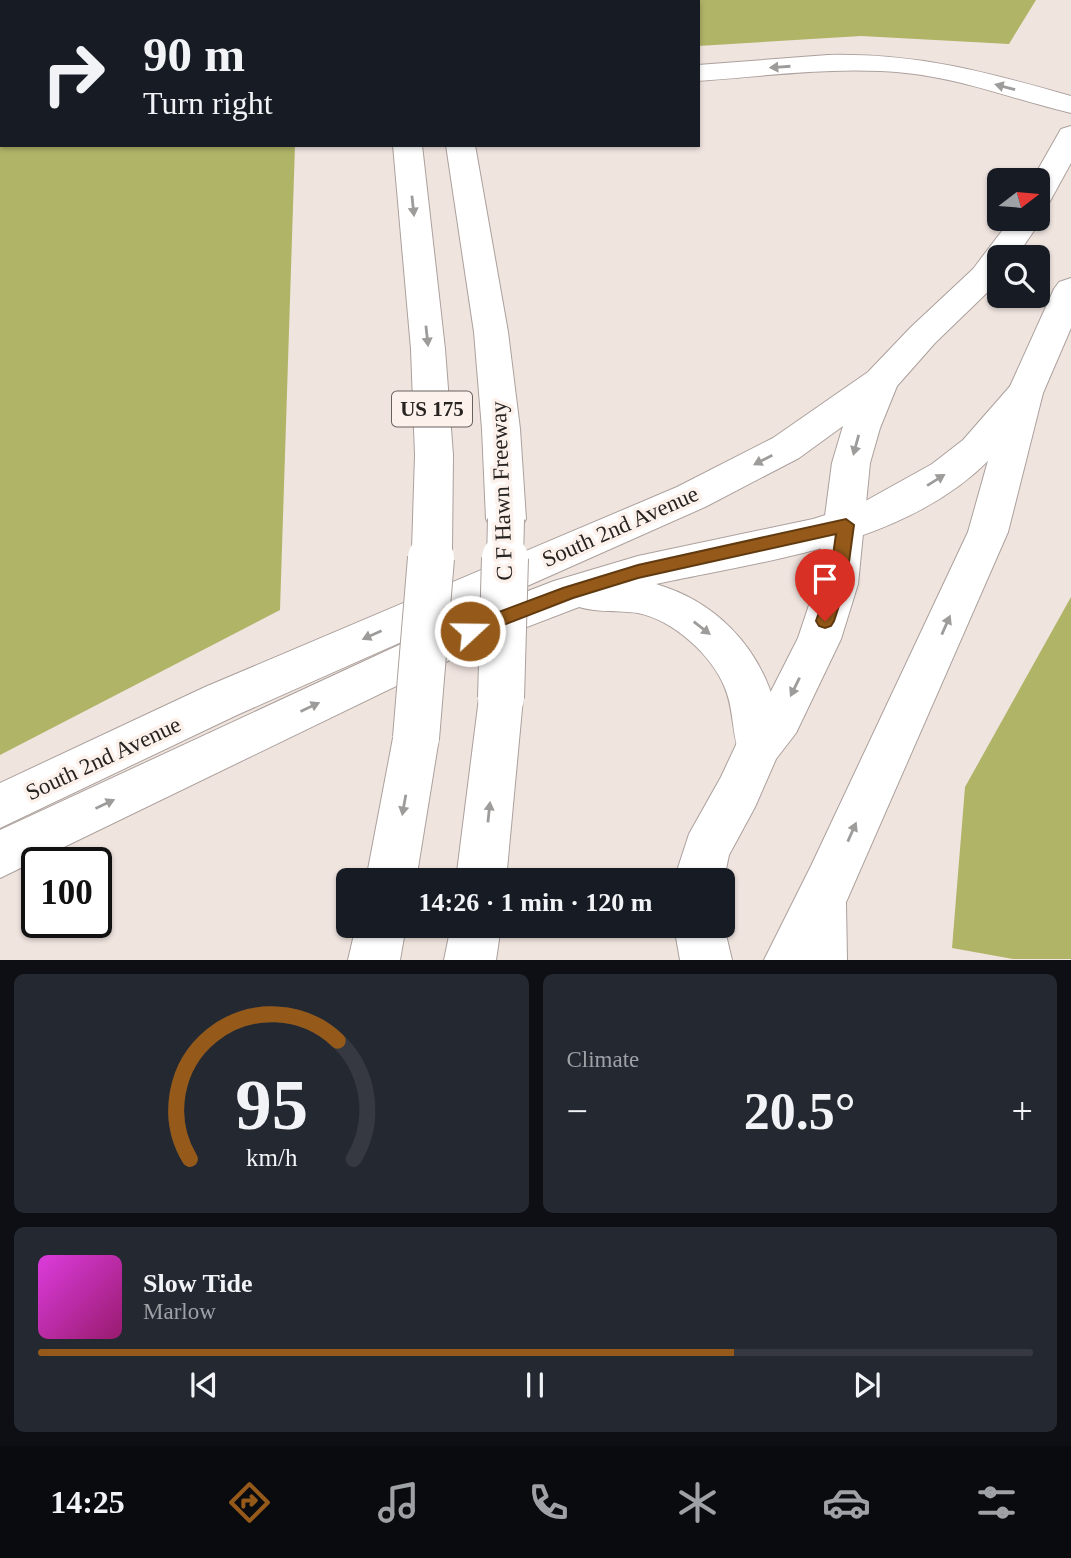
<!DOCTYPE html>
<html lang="en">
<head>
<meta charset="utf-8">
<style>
	body { margin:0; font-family:Georgia,serif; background:#242831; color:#f1f3f6; height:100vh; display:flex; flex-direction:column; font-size:26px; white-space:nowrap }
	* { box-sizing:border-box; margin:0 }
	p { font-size:23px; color:#9ea1a6 }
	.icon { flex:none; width:38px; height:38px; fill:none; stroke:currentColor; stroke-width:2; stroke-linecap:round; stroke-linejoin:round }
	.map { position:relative; height:960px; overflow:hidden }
	.details { display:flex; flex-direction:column; gap:14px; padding:14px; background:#0d0f14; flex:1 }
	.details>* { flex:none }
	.hud { position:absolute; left:0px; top:0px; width:700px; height:147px; box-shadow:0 2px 5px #0004; background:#171b24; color:#f1f3f6; overflow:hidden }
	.needle { width:46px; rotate:74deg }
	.tools { position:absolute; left:987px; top:168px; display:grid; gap:14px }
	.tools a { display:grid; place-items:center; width:63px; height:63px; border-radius:10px; background:#171b24; box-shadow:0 2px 5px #0004; font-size:35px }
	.speed { position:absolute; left:21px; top:847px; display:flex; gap:14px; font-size:35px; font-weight:700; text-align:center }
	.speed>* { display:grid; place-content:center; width:91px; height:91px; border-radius:50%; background:#171b24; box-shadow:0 2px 5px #0004; line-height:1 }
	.speed .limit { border:4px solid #111; border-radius:10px; background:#fff; color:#111 }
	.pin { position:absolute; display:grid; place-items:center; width:60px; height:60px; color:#fff; margin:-72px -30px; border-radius:50% 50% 50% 0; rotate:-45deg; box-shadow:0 0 7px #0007 }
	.pin .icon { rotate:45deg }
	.me { position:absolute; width:77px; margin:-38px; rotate:69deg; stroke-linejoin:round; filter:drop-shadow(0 0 5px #0008) }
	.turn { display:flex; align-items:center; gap:24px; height:147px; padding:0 28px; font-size:32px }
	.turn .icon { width:91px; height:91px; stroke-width:2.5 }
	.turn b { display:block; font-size:49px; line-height:60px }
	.big { font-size:52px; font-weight:600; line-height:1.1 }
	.details .tile { flex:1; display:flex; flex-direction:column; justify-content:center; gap:10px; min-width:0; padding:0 24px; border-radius:10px; background:#242831 }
	.details .dial { align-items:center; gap:0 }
	.dial svg { height:182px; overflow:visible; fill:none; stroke:#363941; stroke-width:7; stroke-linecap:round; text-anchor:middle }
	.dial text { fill:#f1f3f6; stroke:none }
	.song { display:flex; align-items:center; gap:21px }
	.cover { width:84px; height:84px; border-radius:10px; background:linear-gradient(135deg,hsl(300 70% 55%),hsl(320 70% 35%)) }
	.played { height:7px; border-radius:4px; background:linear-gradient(90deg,#955a19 70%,#363941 70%) }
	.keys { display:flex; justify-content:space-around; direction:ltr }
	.heat { display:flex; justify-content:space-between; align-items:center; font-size:38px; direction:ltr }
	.details .tiles { flex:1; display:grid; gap:14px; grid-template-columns:1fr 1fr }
	.tile:last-child { grid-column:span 2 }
	.trip { position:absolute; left:336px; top:868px; width:399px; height:70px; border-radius:10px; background:#171b24; box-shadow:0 2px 5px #0004; font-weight:600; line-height:70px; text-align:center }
	.menu { display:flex; height:112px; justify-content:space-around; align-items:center; background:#090b0e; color:#9ea1a6 }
	.menu .icon { width:49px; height:49px }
	.menu .active { color:#955a19 }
	.menu b { font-size:32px; color:#f1f3f6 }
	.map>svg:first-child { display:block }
	.forest { fill:#b0b467 }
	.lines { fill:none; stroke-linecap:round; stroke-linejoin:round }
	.river { fill:#78ddf6; fill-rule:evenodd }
	.minor-casing { stroke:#aba09c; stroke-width:2 }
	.secondary-casing { stroke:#aba09c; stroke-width:2 }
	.motorway-casing { stroke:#aba09c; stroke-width:2 }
	.minor { fill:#fff; fill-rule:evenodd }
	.secondary { fill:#fff; fill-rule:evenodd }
	.motorway { fill:#fff; fill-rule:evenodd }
	.motorway-bridge-far1-casing { stroke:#aba09c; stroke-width:38; stroke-linecap:butt }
	.motorway-bridge-casing { stroke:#aba09c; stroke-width:48; stroke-linecap:butt }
	.motorway-bridge-far1 { stroke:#fff; stroke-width:36 }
	.motorway-bridge { stroke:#fff; stroke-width:46 }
	.oneway { fill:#9e9c9b }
	.route { fill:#955a19; stroke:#613a10; stroke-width:2 }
	.labels { text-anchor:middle; stroke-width:7; stroke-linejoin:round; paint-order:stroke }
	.shield { fill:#fdf1ec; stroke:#67615e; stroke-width:2 }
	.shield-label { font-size:21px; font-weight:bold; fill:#272321 }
	.street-label { font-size:23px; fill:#272321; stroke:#fdf1ec }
</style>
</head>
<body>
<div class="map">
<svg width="1071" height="960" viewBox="0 0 1071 960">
	<rect width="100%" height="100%" fill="#f0e4df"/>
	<path class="forest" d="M 0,0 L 299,0 L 2,2 L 2,145 L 295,145 L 280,610 L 0,755 Z
		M 512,0 L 1036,0 L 1009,44 L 861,36 L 698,46 L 698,2 Z
		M 1071,597 L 1071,959 L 1013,959 L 952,948 L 965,787 Z"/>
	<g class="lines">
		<path class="river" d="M 58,0 L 98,0 L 57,2 Z
			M 0,6 L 2,6 L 2,26 L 0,26 Z"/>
		<g class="minor-casing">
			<path id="minor" d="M 828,885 L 841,890 L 846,903 L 847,960 L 809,960 L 810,903 L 815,890 Z"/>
		</g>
		<g class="secondary-casing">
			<path id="secondary" d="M 1071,126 L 1071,163 L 1049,203 L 1038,206 L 1038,180 L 1032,180 L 1061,129 Z
				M 1038,213 L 1042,219 L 1016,257 L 999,257 L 999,280 L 997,283 L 935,343 L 897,386 L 880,428 L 870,463 L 858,584 L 841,639 L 796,733 L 776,759 L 755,807 L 729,855 L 723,883 L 723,880 L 674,880 L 689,834 L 721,777 L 742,732 L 764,705 L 798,638 L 816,584 L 832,463 L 843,426 L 799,458 L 705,507 L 237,715 L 0,828 L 0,783 L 205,687 L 677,487 L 773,438 L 868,372 L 911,327 L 973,269 L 1011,219 L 1038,219 Z
				M 1071,278 L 1071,328 L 1043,393 L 1008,532 L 847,900 L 818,960 L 764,960 L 811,866 L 968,532 L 1007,393 L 1054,289 L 1059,282 Z
				M 723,922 L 732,960 L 680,960 L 674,926 L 723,926 Z"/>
		</g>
		<g class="motorway-casing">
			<path id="motorway" d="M 379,0 L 403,0 L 403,2 L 379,2 Z
				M 446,0 L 470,0 L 471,2 L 446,2 Z
				M 828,55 C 917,53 986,72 1071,96 L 1071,113 C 1016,100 963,79 906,73 C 837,66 767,76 698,81 L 698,65 Z
				M 393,145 L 422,145 L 445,349 L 453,455 L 452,550 L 446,561 L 432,566 L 418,561 L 412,550 L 415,455 L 411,349 Z
				M 446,145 L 475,145 L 508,332 L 520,429 L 526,519 L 520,530 L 506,534 L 492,530 L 486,519 L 482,429 L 474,332 Z
				M 1025,380 L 1038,384 L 1043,393 L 1038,402 C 1022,421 1007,441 990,459 C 905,545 768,560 656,584 C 714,601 757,644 774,702 C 780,722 783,742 774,760 L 758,766 L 742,760 C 731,737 735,712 725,688 C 712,655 673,620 638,613 C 618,610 599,613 579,607 L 485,643 L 0,878 L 0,830 L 455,619 L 554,581 L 638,556 L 813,519 L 860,504 L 932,464 L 963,440 L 1012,384 Z
				M 501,679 L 517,684 L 523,698 L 506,880 L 456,880 L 479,698 L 485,684 Z
				M 416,718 L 432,724 L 439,738 L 416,880 L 366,880 L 393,738 L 400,724 Z
				M 356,926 L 406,926 L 400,960 L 348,960 Z
				M 451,926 L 501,926 L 496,960 L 444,960 Z"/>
		</g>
		<use href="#minor" class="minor"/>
		<use href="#secondary" class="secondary"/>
		<use href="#motorway" class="motorway"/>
		<g class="motorway-bridge-far1-casing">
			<path id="motorway-bridge-far1" d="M 431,560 L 432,550
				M 505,560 L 506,519"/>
		</g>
		<g class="motorway-bridge-casing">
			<path id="motorway-bridge" d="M 501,698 L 505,558
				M 416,738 L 431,558"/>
		</g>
		<use href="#motorway-bridge-far1" class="motorway-bridge-far1"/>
		<use href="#motorway-bridge" class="motorway-bridge"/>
	</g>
	<defs><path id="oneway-solid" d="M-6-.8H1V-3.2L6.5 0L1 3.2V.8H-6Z" transform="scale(1.75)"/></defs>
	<g class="oneway">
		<use href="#oneway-solid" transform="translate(780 67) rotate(176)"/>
		<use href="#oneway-solid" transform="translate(1005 87) rotate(-165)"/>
		<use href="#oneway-solid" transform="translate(413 206) rotate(84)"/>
		<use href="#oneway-solid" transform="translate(427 336) rotate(84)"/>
		<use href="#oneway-solid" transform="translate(856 445) rotate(105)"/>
		<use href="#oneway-solid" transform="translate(763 460) rotate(153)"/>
		<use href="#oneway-solid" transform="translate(936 480) rotate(-32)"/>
		<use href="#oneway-solid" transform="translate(946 625) rotate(-66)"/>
		<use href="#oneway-solid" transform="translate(702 628) rotate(38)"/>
		<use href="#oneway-solid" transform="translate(372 635) rotate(156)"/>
		<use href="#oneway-solid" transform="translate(795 687) rotate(116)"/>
		<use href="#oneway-solid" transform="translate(310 707) rotate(-25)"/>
		<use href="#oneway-solid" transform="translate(105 804) rotate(-25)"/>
		<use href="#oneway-solid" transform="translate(404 805) rotate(100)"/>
		<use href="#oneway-solid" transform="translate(489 812) rotate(-84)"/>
		<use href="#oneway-solid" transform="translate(852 832) rotate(-66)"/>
	</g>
	<path class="route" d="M 846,519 L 854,525 L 846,584 L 834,621 L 831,626 L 825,628 L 819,626 L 816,621 L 829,584 L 836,534 L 638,578 L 573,598 L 470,638 L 464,636 L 461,631 L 464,625 L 563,588 L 638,565 Z"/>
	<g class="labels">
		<rect class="shield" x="392" y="391.5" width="80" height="35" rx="5"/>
		<g class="shield-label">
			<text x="432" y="416">US 175</text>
		</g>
		<g class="street-label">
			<text transform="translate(501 491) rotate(-92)" y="8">C F Hawn Freeway</text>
			<text transform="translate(620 526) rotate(-24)" y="8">South 2nd Avenue</text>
			<text transform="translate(103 758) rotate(-25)" y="8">South 2nd Avenue</text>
		</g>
	</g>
</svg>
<div class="tools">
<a><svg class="needle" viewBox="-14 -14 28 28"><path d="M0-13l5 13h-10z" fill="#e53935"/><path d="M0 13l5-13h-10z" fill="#9ea1a6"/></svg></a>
<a><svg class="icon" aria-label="search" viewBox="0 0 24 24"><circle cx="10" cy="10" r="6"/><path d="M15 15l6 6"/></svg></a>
</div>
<div class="speed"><div class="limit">100</div></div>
<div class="pin" style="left:825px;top:621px;background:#d93025"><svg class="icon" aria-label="arrive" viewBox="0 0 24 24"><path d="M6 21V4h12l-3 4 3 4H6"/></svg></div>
<svg class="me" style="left:470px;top:631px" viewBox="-20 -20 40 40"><circle r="17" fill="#955a19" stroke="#fff" stroke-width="3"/><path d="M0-11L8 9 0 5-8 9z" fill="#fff"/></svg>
<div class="trip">14:26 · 1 min · 120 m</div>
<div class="hud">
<div class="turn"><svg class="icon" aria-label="right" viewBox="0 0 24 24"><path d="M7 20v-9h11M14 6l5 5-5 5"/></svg><div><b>90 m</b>Turn right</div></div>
</div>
</div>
<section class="details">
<div class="tiles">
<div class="tile dial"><svg viewBox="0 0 100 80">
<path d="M14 69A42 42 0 1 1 86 69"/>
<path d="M14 69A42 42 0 0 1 79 17" stroke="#955a19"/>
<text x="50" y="56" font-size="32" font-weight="700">95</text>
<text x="50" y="72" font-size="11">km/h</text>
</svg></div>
<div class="tile"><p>Climate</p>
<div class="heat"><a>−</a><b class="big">20.5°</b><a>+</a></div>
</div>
<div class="tile">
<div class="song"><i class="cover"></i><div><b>Slow Tide</b><p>Marlow</p></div></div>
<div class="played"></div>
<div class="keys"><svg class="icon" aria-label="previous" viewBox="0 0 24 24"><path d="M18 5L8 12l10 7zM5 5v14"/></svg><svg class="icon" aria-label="pause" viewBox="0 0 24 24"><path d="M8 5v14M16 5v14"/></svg><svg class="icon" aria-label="next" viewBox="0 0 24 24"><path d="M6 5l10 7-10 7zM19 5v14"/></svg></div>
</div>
</div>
</section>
<nav class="menu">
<b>14:25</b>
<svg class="icon active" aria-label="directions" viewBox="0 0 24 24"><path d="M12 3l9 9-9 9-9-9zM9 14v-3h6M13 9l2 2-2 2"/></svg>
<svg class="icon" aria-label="music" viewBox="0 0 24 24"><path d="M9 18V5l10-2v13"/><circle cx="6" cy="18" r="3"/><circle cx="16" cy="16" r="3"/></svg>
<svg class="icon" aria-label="phone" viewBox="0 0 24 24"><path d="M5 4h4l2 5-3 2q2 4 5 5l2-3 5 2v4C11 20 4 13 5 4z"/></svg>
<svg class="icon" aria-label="climate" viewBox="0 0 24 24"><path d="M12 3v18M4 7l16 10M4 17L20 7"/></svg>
<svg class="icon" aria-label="car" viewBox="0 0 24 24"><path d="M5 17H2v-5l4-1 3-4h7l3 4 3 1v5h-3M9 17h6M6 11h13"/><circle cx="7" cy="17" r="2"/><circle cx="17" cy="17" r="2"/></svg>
<svg class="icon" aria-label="filters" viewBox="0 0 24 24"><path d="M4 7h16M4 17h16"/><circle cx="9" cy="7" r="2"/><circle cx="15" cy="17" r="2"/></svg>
</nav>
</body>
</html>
